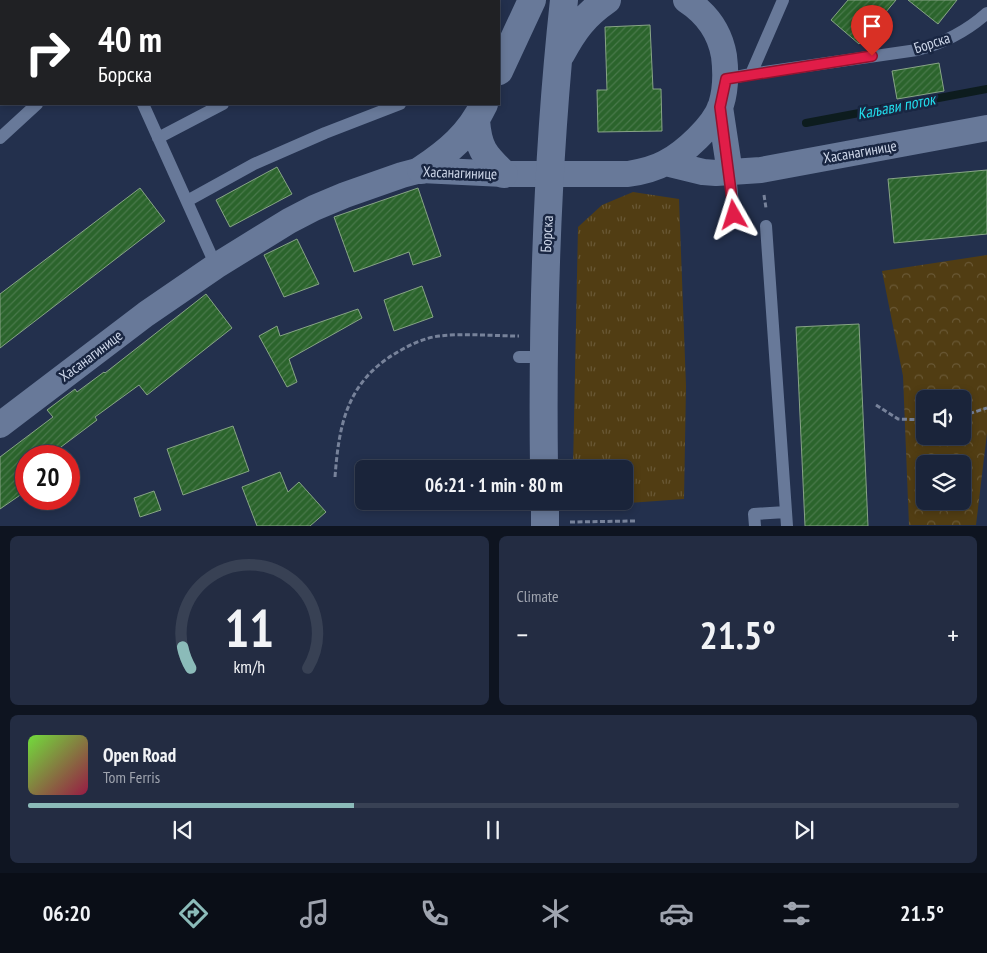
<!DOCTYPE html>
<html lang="en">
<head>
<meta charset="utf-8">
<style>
	body { margin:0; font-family:"PT Sans Narrow",sans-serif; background:#232c42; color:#f1f3f6; height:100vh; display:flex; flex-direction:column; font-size:19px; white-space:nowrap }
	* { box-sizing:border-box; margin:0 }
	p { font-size:16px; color:#9fa4af }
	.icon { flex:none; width:28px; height:28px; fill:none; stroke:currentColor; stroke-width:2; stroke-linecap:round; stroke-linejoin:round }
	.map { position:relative; height:526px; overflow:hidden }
	.drawer { display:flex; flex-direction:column; gap:10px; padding:10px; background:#0e1420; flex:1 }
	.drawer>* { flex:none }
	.hud { position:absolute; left:0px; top:0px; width:500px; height:105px; box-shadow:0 2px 8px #0003,0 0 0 1px #384154; background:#202124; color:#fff; overflow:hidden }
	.tools { position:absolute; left:916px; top:390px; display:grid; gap:10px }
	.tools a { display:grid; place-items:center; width:55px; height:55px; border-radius:8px; background:#1a243a; box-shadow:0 2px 8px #0003,0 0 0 1px #384154; font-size:25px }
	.speed { position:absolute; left:15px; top:445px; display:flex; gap:10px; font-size:25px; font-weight:700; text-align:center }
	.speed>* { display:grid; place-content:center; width:65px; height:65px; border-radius:50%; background:#1a243a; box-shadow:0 2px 8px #0003,0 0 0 1px #384154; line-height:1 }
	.speed .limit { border:8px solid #d22; background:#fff; color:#111 }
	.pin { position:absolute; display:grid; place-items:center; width:42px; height:42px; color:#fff; margin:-51px -21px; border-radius:50% 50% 50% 0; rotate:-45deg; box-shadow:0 0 5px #0007 }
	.pin .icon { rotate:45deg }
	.me { position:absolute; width:55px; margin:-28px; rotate:354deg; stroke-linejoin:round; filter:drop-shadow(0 0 4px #0008) }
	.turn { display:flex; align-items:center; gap:18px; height:105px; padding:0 15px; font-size:22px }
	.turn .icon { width:65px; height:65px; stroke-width:2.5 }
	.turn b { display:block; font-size:35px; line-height:42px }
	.big { font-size:38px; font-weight:700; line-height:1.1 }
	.drawer .widget { flex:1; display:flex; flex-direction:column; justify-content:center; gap:8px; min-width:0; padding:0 18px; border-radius:8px; background:#232c42 }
	.drawer .dial { align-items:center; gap:0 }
	.dial svg { height:130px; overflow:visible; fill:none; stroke:#384154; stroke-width:7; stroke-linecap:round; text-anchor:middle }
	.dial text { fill:#f1f3f6; stroke:none }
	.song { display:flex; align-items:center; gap:15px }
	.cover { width:60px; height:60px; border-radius:8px; background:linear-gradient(135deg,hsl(100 70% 55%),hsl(340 70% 35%)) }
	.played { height:5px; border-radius:2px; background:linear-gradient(90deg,#8bbbb9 35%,#384154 35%) }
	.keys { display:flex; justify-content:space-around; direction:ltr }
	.heat { display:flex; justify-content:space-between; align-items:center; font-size:28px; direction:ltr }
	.drawer .tiles { flex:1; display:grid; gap:10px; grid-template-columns:1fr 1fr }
	.widget:last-child { grid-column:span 2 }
	.trip { position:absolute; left:355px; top:460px; width:278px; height:50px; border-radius:8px; background:#1a243a; box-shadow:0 2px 8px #0003,0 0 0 1px #384154; font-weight:700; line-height:50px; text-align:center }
	.dock { display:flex; height:80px; justify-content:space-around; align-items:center; background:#0a0e17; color:#9fa4af }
	.dock .icon { width:35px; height:35px }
	.dock .selected { color:#8bbbb9 }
	.dock b { font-size:22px; color:#f1f3f6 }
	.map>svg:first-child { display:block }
	.grass { fill:url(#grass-tufts) }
	.forest { fill:url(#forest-crowns); fill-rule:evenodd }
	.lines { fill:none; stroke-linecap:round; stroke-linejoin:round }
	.stream { stroke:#0d1c1e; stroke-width:8 }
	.building { fill:url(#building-hatch); stroke:#87a486 }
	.path { stroke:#77829a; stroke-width:3; stroke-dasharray:5 2.5; stroke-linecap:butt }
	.lane { stroke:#687999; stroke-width:12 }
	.street { stroke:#687999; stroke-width:26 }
	.secondary { stroke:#687999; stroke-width:28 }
	.route-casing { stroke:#92132f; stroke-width:12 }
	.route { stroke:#e11d48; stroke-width:9 }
	.labels { text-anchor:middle; stroke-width:5; stroke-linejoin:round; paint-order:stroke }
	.street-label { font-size:15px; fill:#ced7e9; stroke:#192642 }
	.water-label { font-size:16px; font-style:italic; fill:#22ddec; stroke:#192642 }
</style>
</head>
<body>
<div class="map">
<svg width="987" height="526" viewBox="0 0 987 526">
	<defs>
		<pattern id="grass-tufts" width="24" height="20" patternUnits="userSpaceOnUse" patternTransform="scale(1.25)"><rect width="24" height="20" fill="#513d13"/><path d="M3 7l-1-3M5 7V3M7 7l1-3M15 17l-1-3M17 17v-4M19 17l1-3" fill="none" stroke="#695835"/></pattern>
		<pattern id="forest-crowns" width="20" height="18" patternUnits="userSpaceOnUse" patternTransform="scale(1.25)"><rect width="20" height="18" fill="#513d13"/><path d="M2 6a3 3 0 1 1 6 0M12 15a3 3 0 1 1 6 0" fill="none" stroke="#695835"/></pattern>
		<pattern id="building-hatch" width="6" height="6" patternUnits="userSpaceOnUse" patternTransform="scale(1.25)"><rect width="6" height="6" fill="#2b642c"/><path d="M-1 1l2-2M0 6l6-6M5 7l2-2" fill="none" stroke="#49794b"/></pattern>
	</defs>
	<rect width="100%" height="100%" fill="#23304d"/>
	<path class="grass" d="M 633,192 L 679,199 L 686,386 L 684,499 L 573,507 L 573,501 L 624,501 L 624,469 L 573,469 L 578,227 L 602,205 Z"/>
	<path class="forest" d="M 987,255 L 987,433 L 976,525 L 909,525 L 903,376 L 882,271 ZM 925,399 L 962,399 L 962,436 L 925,436 ZM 925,464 L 962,464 L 962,501 L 925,501 Z"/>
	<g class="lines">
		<path class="stream" d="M 806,123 L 987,89"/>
	</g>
	<path class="building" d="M 848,0 L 896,0 L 859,44 L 831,20 Z
		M 908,0 L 957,0 L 938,24 Z
		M 650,25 L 653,89 L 661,89 L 662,131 L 598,132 L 597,90 L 607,90 L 605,27 Z
		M 939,63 L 944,91 L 897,99 L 892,71 Z
		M 277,167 L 292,194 L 230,227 L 216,200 Z
		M 987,170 L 987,234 L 894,243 L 888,179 Z
		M 140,188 L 165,221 L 0,348 L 0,294 Z
		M 418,188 L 441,256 L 413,265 L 409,252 L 354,272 L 334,217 Z
		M 297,239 L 319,284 L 284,297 L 264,255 Z
		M 422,286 L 433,317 L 394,331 L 384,300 Z
		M 206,294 L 232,328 L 147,395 L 139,385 L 95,417 L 97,420 L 49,456 L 26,456 L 26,491 L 0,509 L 0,457 L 53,417 L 47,410 L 75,389 L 77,392 L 104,372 L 105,373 Z
		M 358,309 L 362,318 L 289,359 L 297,382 L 287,387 L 259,336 L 277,326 L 280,336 Z
		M 859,324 L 868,526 L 805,526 L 796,327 Z
		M 233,426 L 249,471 L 183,495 L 167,449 Z
		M 280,472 L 288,492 L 299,482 L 326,512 L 310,526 L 257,526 L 242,487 Z
		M 154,491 L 161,510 L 140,517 L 134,498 Z"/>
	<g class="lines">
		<path class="path" d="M 195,0 L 197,1
			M 177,1 L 177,0
			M 764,195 L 766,208
			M 876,405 L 898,419 L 925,420
			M 962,416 L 987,408
			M 335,477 C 339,424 347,382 396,353 C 409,345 424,338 439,336 C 464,333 494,336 519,336
			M 570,522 L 635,521"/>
		<path class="lane" d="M 149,1 L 150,0
			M 455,1 L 456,0
			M 751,74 L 917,50 C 944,43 966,32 987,13
			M 726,79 L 751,74 L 783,0
			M 143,104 L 216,266
			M 0,138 L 37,104
			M 158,138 L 223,104
			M 730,173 L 734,215
			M 187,201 L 254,164 L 325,133 L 400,104
			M 766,226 L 787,526
			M 519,357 L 543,357
			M 755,526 L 754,514 L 786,512"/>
		<path class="street" d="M 720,107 L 730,173
			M 666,163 L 703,172 L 716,173 L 761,170 L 987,128
			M 0,425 L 146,314 L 216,266 L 289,221 L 314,208 L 345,195 L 402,175 L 421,170 L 504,174 L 628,174 C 641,172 654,169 665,163 C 684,153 714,126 721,105 C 726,89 726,72 724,56 C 720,32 706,13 686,0"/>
		<path class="secondary" d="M 561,54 C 574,30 584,16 607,0
			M 499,71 L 532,0
			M 476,120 C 478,148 484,155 504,174
			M 421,170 C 448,152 470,134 484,104
			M 544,469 C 542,311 547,157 564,0
			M 545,501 L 545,526"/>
	</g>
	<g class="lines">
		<g class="route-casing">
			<path id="route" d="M 734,215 L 720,107 L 726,79 L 872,56"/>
		</g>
		<use href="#route" class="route"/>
	</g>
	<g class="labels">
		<g class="street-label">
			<text transform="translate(932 43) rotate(-18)" y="5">Борска</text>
			<text transform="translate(860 152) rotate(-10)" y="5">Хасанагинице</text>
			<text transform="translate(460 173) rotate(2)" y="5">Хасанагинице</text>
			<text transform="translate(547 234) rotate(-87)" y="5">Борска</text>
			<text transform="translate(91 356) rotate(-37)" y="5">Хасанагинице</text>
		</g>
		<g class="water-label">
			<text transform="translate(896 106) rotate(-11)" y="6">Каљави поток</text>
		</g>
	</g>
</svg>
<div class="tools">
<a><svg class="icon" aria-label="sound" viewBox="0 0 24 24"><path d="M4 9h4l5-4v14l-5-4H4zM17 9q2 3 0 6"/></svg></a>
<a><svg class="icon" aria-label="layers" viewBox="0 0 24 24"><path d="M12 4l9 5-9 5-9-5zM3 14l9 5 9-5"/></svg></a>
</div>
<div class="speed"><div class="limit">20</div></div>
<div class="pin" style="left:872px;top:56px;background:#d93025"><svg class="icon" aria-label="arrive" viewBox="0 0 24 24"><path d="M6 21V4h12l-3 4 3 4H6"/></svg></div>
<svg class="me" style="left:734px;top:215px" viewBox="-20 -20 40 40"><path d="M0-17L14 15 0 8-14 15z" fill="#e11d48" stroke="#fff" stroke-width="4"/></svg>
<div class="trip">06:21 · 1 min · 80 m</div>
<div class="hud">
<div class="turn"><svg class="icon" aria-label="right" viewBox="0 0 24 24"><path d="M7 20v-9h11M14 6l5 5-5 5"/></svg><div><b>40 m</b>Борска</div></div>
</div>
</div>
<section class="drawer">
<div class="tiles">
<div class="widget dial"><svg viewBox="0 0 100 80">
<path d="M14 69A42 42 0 1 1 86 69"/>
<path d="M14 69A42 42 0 0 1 9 56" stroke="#8bbbb9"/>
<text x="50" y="56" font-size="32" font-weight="700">11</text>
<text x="50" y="72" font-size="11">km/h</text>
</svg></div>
<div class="widget"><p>Climate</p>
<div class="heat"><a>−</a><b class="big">21.5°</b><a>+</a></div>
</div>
<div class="widget">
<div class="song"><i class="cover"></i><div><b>Open Road</b><p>Tom Ferris</p></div></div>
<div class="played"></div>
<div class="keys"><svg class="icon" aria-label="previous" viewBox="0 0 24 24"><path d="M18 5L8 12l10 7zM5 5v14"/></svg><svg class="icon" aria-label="pause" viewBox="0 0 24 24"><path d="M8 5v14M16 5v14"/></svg><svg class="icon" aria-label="next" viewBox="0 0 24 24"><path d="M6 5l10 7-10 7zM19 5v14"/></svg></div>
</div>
</div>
</section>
<nav class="dock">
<b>06:20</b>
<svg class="icon selected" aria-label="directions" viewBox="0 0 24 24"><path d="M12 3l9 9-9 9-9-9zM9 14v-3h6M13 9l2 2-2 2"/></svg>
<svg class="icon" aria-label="music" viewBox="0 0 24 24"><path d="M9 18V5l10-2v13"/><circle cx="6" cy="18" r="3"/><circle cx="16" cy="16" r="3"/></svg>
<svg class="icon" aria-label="phone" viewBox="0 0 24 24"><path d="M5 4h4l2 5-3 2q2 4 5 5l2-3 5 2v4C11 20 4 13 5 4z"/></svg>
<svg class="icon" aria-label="climate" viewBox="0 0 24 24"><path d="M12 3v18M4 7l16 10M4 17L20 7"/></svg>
<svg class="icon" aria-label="car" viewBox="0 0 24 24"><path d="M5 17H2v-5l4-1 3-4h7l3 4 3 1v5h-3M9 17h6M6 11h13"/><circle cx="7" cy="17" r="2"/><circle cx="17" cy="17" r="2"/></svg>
<svg class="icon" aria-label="filters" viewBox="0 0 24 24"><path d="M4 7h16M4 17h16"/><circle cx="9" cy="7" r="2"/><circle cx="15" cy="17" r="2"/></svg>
<b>21.5°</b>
</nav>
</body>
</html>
